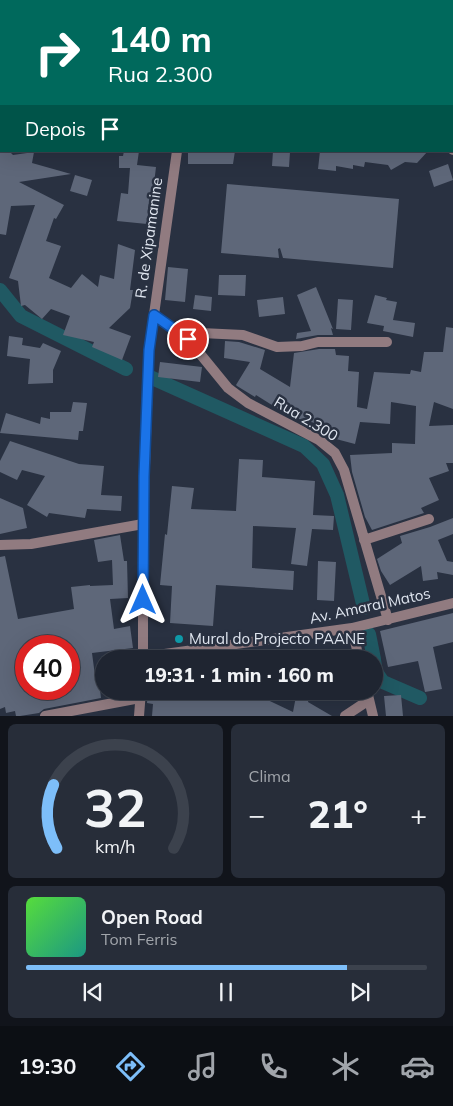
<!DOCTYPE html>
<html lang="pt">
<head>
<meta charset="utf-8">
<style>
	body { margin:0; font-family:Mulish,sans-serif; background:#272d39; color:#f1f3f6; height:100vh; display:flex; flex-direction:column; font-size:19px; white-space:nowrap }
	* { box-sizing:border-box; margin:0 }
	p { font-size:16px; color:#a1a5ab }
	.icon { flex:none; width:28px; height:28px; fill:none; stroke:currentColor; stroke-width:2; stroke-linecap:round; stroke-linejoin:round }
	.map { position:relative; height:716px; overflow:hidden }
	.sheet { display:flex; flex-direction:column; gap:8px; padding:8px; background:#11141b; flex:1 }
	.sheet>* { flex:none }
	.guide { position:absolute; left:0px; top:0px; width:454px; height:152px; box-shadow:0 5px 20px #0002,0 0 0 1px #3c424d; background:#00695c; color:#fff; overflow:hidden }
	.speed { position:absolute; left:15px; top:635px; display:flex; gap:10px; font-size:25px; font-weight:700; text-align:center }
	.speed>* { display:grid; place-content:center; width:65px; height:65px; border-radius:50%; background:#1f2531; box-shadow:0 5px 20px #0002,0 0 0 1px #3c424d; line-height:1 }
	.speed .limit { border:8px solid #d22; background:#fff; color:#111 }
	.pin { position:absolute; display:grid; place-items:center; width:42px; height:42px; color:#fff; margin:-21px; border:2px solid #fff; border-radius:50%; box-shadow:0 1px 5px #0007 }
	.me { position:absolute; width:55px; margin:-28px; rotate:0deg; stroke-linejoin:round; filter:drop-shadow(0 0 4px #0008) }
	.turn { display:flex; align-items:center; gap:18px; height:105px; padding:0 25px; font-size:22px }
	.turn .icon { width:65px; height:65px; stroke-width:2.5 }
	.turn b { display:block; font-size:35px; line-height:42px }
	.then { display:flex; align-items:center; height:48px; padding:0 25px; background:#0003; gap:10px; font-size:19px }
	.big { font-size:38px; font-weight:800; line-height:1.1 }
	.sheet .tile { flex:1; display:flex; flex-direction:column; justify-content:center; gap:8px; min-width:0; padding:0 18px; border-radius:8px; background:#272d39 }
	.sheet .dial { align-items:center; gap:0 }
	.dial svg { height:130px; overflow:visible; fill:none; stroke:#3c424d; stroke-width:7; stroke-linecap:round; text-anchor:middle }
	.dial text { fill:#f1f3f6; stroke:none }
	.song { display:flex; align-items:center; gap:15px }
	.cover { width:60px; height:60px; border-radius:8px; background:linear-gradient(135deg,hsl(110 70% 55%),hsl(170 70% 35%)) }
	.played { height:5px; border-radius:2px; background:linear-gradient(90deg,#7dbef9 80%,#3c424d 80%) }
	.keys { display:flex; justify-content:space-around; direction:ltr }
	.heat { display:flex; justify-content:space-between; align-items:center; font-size:28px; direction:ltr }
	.sheet .tiles { flex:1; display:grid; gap:8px; grid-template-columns:1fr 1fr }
	.tile:last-child { grid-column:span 2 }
	.trip { position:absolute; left:95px; top:650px; width:288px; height:50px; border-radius:25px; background:#1f2531; box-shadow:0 5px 20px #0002,0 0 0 1px #3c424d; font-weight:800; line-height:50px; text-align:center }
	.menu { display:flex; height:80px; justify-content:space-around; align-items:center; background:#0c0f14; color:#a1a5ab }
	.menu .icon { width:35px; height:35px }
	.menu .on { color:#7dbef9 }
	.menu b { font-size:22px; color:#f1f3f6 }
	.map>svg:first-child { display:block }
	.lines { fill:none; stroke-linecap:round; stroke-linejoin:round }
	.stream { stroke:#205963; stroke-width:4 }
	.canal { stroke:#205963; stroke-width:14 }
	.building { fill:#5e6779; fill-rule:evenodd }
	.minor { stroke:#917b80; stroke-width:10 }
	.tertiary { stroke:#917b80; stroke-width:10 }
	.route-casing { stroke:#114b97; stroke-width:12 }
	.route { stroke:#1a73e8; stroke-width:9 }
	.culture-dot { fill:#0f9aa8; stroke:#293141; stroke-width:2 }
	.labels { text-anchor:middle; stroke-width:5; stroke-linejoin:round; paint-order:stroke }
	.street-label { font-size:15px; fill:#e0e6f0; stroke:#293141 }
	.poi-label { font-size:15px; fill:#e0e6f0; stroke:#293141; text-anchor:start }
</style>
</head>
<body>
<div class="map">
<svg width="453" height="716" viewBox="0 0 453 716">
	<rect width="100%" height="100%" fill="#293141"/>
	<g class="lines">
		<path class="stream" d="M 0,8 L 1,0"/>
		<path class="canal" d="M 0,290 L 21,316 L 126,369
			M 150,377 L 304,446 L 323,464 L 337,495 L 364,608
			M 369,634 L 374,659
			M 374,660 L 376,672 L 383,682 L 420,698"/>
	</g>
	<path class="building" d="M 0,143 L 1,151 L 9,151 L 13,155 L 34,152 L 32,163 L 71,174 L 19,182 L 64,205 L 56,219 L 54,218 L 46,241 L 61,246 L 49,278 L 71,288 L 82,274 L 98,287 L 100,275 L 114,279 L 118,244 L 135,250 L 130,290 L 133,290 L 130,308 L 109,328 L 131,336 L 122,360 L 92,347 L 94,342 L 63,335 L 70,316 L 51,309 L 42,319 L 25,305 L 21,306 L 18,281 L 9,278 L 35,205 L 11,206 L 6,235 L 0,234 Z
		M 124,151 L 139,151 L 137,165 L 156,167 L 153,192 L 150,192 L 147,224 L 117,221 L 121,193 L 128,194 L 130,168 L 119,168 L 119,156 L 123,156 Z
		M 188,151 L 235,151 L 233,164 L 188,164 Z
		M 273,151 L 290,152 L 289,167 L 272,166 Z
		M 320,151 L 428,151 L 417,163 L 405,162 L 391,170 L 388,165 L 365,162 L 364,167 L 353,165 L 353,169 L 336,166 L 336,171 L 318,169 Z
		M 448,164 L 453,180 L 434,187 L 429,171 Z
		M 75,175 L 92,180 L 87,196 L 70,191 Z
		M 227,184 L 399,199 L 393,268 L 283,258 L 280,248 L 278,249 L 279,258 L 221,253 Z
		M 168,267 L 188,269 L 185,302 L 165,300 Z
		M 219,275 L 246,275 L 245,296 L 218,295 Z
		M 316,287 L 333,329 L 331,328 L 333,335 L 318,335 L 296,339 L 297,333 L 311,331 L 297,295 Z
		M 195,295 L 212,297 L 211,311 L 193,309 Z
		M 375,295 L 387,298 L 386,300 L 397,302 L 393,320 L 415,323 L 413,337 L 383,331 L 384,326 L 367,323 Z
		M 283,297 L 285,314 L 259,317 L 257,300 Z
		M 338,299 L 353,300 L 351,330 L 336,329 Z
		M 446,327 L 453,328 L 453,409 L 434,402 L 429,426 L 453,425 L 453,463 L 446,463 L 449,471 L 429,478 L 439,500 L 421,508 L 424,513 L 372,530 L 365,517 L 352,472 L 350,455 L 392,453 L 392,443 L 415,444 L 416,406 L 391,402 L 390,424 L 360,422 L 355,444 L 336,439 L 337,434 L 322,432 L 323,425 L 291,417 L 256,395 L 255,397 L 237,386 L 236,385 L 250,362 L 224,358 L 225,341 L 239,342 L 265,350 L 260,369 L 290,387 L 294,353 L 319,349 L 335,349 L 336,355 L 349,356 L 348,371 L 359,372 L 357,407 L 367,409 L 374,372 L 410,374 L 411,370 L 421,372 L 424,352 L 443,352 Z
		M 9,336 L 23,338 L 22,345 L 40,348 L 43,343 L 61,351 L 53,370 L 53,383 L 28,384 L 30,359 L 7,356 Z
		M 160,362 L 202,367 L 200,382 L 158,377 Z
		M 73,402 L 87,403 L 83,431 L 79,431 L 78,440 L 0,433 L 6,413 L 40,424 L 41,417 L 50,419 L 50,412 L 71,412 Z
		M 10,441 L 79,464 L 104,466 L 101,495 L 122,496 L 121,511 L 87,509 L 85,518 L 49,513 L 47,517 L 27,505 L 45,476 L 22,470 L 17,480 L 0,472 L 0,461 Z
		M 239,459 L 263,460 L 262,477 L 315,481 L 313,515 L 334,516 L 333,530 L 312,529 L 307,566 L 291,564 L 296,528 L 253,526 L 252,568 L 294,571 L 293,590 L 216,585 L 213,626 L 170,623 L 172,586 L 160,585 L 165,534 L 167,535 L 172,486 L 194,488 L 191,509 L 236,511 Z
		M 0,498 L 23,508 L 27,528 L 0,534 Z
		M 453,518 L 453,534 L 438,540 L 447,561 L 453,562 L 453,575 L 437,572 L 438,579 L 423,581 L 421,566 L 390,585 L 381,571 L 377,559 L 402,543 L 400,536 L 430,527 Z
		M 120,535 L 124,561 L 127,561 L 128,598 L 110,599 L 114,629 L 130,626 L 133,648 L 92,653 L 96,683 L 99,682 L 101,698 L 44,709 L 39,713 L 20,716 L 16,716 L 15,711 L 6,713 L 5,707 L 0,709 L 0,557 L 5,556 L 18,619 L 74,609 L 71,587 L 90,585 L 90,586 L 113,585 L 112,560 L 98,562 L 94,540 ZM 26,646 L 69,646 L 69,689 L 26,689 L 23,664 L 26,664 Z
		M 318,561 L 336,562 L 334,601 L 317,600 Z
		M 453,613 L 453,642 L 433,647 L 442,689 L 425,692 L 418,661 L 388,667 L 380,631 Z
		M 148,691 L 197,691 L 241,697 L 242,691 L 256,691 L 255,694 L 293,712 L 297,691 L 310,691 L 308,702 L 332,716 L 152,716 L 153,704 L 147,703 Z
		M 401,695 L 403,716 L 386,716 L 384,696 Z"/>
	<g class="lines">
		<path class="minor" d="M 316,0 L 318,1
			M 452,149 L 453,150
			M 154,315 L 188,339 L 228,388 L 248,403 L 319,440 L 335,453 L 344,470 L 388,620
			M 180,332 L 243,335 L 277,347 L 302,346 L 318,342 L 387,342
			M 364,540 L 429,519
			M 0,545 L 31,544 L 143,524
			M 352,628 L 359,659
			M 143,657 L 352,628 L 453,603
			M 367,691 L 373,716
			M 45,716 L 140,698
			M 345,716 L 369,700"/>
		<path class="tertiary" d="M 209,1 L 209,0
			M 143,659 L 143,524 L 149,350 L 177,151
			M 139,716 L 141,691"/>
	</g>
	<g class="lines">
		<g class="route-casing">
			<path id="route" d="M 143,600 L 144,476 L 149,350 L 154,315 L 188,339"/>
		</g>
		<use href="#route" class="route"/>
	</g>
	<circle class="culture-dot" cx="179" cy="639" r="5"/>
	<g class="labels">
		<g class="street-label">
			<text transform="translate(149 238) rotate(-82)" y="5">R. de Xipamanine</text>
			<text transform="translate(306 419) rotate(31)" y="5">Rua 2.300</text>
			<text transform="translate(370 606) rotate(-12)" y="5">Av. Amaral Matos</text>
		</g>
		<g class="poi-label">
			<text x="189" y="644">Mural do Projecto PAANE</text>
		</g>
	</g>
</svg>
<div class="speed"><div class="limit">40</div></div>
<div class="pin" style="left:188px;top:339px;background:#d93025"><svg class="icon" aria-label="arrive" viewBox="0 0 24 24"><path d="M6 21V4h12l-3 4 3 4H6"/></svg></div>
<svg class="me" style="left:143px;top:600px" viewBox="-20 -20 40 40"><path d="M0-17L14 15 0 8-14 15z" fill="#1a73e8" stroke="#fff" stroke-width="4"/></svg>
<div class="trip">19:31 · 1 min · 160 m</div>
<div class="guide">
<div class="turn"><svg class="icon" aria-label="right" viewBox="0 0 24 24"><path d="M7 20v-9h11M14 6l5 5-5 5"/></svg><div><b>140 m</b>Rua 2.300</div></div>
<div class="then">Depois<svg class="icon" aria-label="arrive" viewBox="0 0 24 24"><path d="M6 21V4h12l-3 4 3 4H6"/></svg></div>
</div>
</div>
<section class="sheet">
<div class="tiles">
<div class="tile dial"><svg viewBox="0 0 100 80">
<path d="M14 69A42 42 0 1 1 86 69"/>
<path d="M14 69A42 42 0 0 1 12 30" stroke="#7dbef9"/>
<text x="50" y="56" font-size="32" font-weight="700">32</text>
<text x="50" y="72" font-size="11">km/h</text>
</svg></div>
<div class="tile"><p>Clima</p>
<div class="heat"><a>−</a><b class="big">21°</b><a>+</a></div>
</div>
<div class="tile">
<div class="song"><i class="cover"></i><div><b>Open Road</b><p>Tom Ferris</p></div></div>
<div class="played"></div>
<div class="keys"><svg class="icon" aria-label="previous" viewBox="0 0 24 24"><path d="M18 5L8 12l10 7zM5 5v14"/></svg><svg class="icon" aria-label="pause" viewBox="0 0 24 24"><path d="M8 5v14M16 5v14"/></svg><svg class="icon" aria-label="next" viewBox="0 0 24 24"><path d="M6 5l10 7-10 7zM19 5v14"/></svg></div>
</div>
</div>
</section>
<nav class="menu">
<b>19:30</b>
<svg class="icon on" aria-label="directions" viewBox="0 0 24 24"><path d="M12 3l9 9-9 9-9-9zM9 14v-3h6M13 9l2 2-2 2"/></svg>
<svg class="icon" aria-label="music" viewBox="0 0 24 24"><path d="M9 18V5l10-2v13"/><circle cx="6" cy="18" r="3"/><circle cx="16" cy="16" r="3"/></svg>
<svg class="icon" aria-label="phone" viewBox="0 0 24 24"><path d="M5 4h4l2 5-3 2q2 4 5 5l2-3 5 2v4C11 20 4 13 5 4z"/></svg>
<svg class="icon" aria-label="climate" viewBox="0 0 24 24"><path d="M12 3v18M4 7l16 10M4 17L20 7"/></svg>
<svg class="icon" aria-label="car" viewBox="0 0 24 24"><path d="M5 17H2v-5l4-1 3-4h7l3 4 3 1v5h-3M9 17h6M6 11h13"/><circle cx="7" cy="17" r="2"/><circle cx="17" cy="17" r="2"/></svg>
</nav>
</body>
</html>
